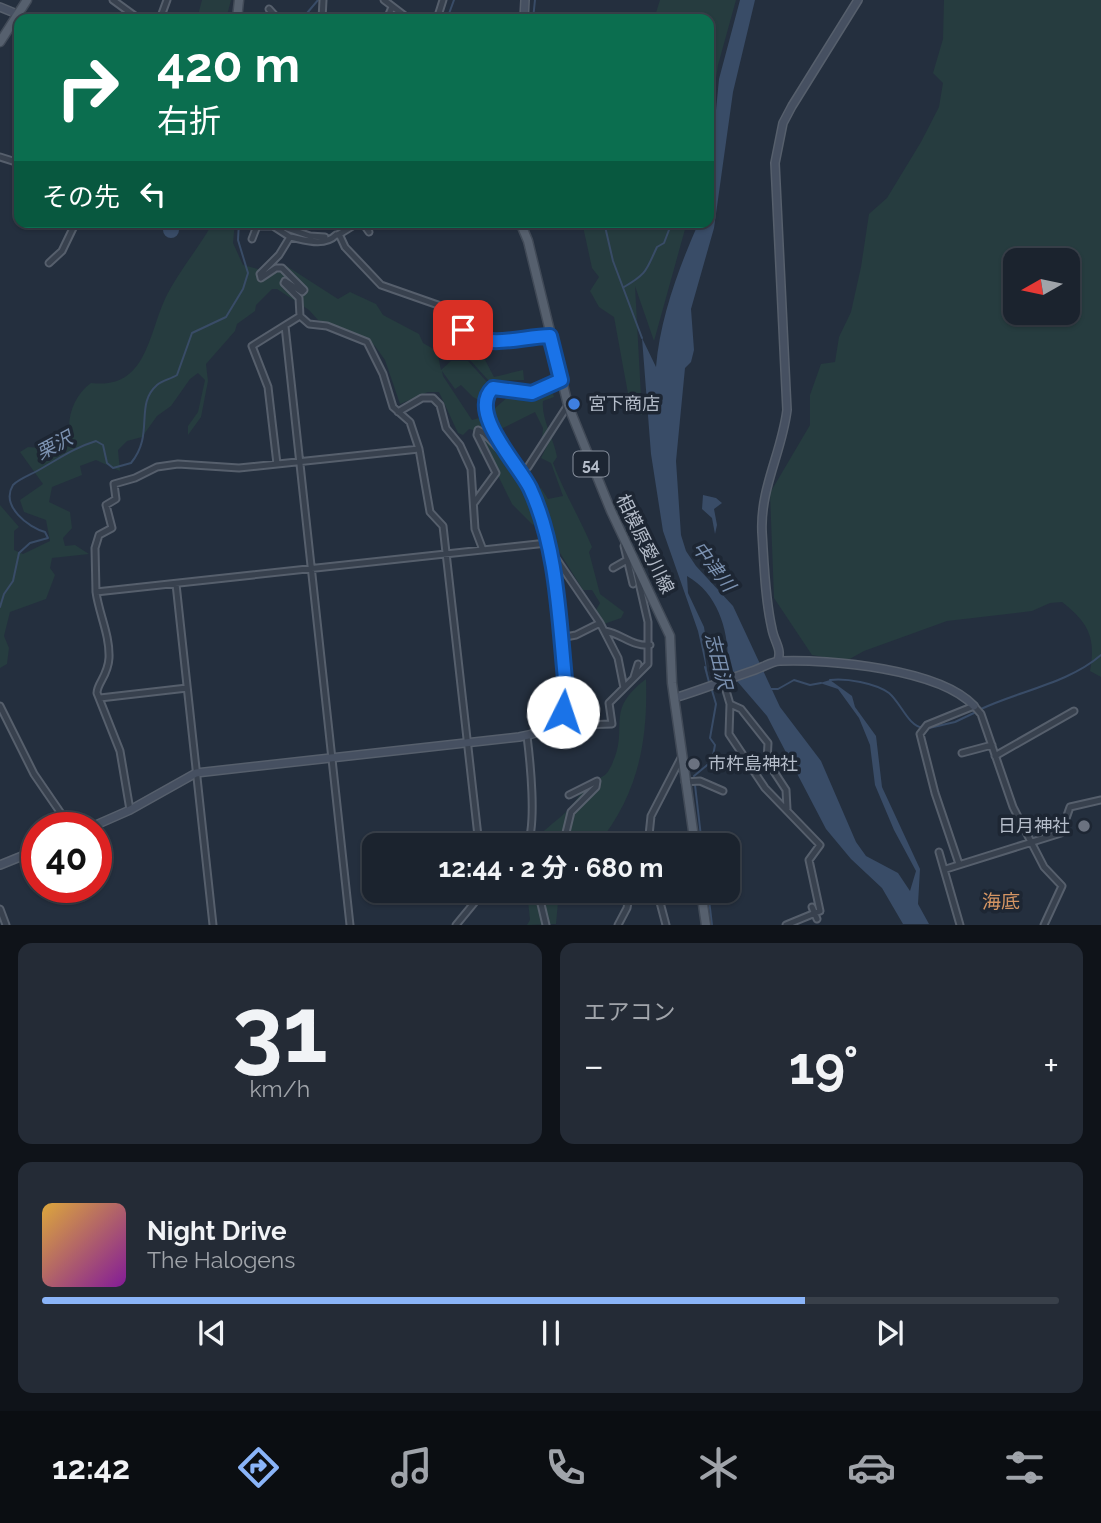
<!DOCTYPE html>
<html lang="ja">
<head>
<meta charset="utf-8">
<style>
	body { margin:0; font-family:Raleway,"Noto Sans JP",sans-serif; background:#242b36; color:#f1f3f6; height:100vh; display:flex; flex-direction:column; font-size:26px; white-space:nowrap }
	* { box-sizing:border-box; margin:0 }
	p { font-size:23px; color:#a0a4aa }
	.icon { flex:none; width:38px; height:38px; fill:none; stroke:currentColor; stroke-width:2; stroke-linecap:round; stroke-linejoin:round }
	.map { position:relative; height:925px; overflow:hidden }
	.panel { display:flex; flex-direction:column; gap:18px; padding:18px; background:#0f1319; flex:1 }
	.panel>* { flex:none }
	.guide { position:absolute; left:14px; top:14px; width:700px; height:214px; border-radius:14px; box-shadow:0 2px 5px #0004,0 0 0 2px #39404a; background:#0b6e4f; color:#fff; overflow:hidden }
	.needle { width:46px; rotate:261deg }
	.fabs { position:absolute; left:1003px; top:248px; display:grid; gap:14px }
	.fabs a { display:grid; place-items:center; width:77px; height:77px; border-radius:14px; background:#1b232e; box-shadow:0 2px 5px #0004,0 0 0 2px #39404a; font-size:35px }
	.speed { position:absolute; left:21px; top:812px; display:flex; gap:14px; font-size:35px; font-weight:700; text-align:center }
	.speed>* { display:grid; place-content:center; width:91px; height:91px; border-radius:50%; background:#1b232e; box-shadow:0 2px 5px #0004,0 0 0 2px #39404a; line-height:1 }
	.speed .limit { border:10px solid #d22; background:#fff; color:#111 }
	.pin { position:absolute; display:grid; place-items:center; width:60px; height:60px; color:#fff; margin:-30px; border-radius:14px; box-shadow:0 4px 10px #0006 }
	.me { position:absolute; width:77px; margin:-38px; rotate:4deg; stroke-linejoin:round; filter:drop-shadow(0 0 5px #0008) }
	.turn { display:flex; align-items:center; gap:24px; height:147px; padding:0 28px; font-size:32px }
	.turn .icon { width:91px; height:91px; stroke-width:2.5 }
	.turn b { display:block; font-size:49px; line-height:60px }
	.then { display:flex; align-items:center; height:66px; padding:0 28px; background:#0003; gap:14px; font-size:26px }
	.big { font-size:52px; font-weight:700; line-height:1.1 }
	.panel .tile { flex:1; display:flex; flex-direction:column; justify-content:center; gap:10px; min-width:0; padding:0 24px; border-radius:14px; background:#242b36 }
	.panel .dial { align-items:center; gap:0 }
	.dial b { font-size:91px; line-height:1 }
	.song { display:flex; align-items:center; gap:21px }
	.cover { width:84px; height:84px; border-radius:10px; background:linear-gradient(135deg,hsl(40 70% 55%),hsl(290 70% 35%)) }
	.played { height:7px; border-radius:4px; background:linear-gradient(90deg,#8ab4f8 75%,#39404a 75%) }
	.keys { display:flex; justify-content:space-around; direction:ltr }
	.heat { display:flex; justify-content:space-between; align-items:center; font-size:38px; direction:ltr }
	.panel .tiles { flex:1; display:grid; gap:18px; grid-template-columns:1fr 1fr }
	.tile:last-child { grid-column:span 2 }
	.trip { position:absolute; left:362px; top:833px; width:378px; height:70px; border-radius:14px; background:#1b232e; box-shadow:0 2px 5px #0004,0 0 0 2px #39404a; font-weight:700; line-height:70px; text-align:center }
	.tab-bar { display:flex; height:112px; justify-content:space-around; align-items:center; background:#0b0e12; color:#a0a4aa }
	.tab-bar .icon { width:49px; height:49px }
	.tab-bar .selected { color:#8ab4f8 }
	.tab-bar b { font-size:32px; color:#f1f3f6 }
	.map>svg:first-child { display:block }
	.green { fill:#263c3f; fill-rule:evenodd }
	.water { fill:#394c67; fill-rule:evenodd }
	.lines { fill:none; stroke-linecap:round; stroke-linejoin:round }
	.stream { stroke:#394c67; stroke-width:2 }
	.street-casing { stroke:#565f6c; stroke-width:9 }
	.secondary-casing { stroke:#565f6c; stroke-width:10 }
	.primary-casing { stroke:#414a57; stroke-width:11 }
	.street { stroke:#38414e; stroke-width:5 }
	.secondary { stroke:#465061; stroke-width:7 }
	.primary { stroke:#56606e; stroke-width:8 }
	.route-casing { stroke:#114b97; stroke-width:18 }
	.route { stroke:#1a73e8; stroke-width:12 }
	.shop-dot { fill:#3f7fe0; stroke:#1d2633; stroke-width:2.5 }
	.worship-dot { fill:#6b7280; stroke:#1d2633; stroke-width:2.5 }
	.labels { text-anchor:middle; stroke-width:7; stroke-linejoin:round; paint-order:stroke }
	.shield { fill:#1d2633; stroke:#878f9c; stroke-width:2 }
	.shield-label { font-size:16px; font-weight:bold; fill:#b4bcc9 }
	.poi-label { font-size:18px; fill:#b4bcc9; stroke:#1d2633; text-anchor:start }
	.street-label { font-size:18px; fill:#b4bcc9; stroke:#1d2633 }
	.water-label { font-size:19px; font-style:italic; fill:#7c92b1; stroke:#1d2633 }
	.neighbourhood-label { font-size:19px; fill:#d59563; stroke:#1d2633 }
</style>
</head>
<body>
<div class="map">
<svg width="1101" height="925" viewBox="0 0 1101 925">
	<rect width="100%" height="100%" fill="#242f3e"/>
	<path class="green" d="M 202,0 L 231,0 L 226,19 L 197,19 Z
		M 660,0 L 736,0 L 718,65 L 709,126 L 709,19 L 654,19 Z
		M 944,0 L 1101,0 L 1101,677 L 1090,671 C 1096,638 1089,623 1062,602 L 1050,603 L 1032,611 L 947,621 L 864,651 L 846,661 L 812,655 L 774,598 L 770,493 L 810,425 L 810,395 L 821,364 L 835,362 L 839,337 L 851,312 L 861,267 L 869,214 L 887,198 L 921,142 L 939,107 L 943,83 L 933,73 L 943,39 ZM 1015,261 L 1068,261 L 1068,313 L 1015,313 Z
		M 210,222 L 235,222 L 233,243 L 243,265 L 269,272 L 285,265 L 338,299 L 350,292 L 376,304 L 383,315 L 419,334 L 423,343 L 437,351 L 441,370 L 451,361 L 468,361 L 488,383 L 483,402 L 473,397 L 461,385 L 455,389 L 442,371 L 443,376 L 472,420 L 479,418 L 519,473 L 528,490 L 541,488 L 548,499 L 563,496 L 551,463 L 541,458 L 548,444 L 542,440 L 543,428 L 535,412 L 499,430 L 493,419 L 494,409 L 510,395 L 553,394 L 554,397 L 543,401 C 541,419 554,439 557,457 L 553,463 C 564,493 580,518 592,547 L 589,552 L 600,594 L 624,612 L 621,618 L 604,624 L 595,612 L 600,603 L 592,590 L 583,590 L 555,545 L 552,525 L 546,518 L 533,525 L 512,504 L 486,451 L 480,454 L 473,430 L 469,429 L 463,435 L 458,433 L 439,392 L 428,392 L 400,404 L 385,360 L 375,346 L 318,320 L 309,310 L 277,289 L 272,289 L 256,305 L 255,311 L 237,324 L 235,331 L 206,364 L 208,381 L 201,417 L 188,435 L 188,426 L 198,412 L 205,380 L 198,373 L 190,379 L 171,406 L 157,416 L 142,437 L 127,441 L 118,450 L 120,471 L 96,460 L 80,466 L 82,475 L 52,487 L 49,502 L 70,512 L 72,528 L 63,538 L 65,546 L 75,545 L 89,554 L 52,558 L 50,568 L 55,575 L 46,599 L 10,612 L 4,636 L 9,648 L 7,664 L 0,668 L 0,505 L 19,527 L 14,531 L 14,550 L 23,554 L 50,541 L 46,520 L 24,512 L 20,500 L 43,484 L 20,452 L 28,447 L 42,448 L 69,428 C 69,410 77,393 91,383 C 146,390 148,336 165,299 C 177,274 197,250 211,226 Z
		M 582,222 L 687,222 L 654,341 L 635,286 L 642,415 L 631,410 L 614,317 L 599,307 L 590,291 L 599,277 L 592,268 Z
		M 476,354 L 483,356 L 494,377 L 523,370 L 524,380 L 489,381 L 469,359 Z
		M 646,679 C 648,742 638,795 597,845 L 533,845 C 541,830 555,823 567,811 C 575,803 580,793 588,785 C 594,779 605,778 609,770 C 633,728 601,713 646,679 Z
		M 527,891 L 559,891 L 556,924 L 527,925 L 530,920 Z"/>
	<path class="water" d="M 740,0 L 755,0 L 733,92 L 714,228 L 691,309 L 694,350 L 691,362 L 685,368 L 676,461 L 681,535 L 686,551 L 696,566 L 733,606 L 780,707 L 821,761 L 856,842 L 866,856 L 898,873 L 910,891 L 916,871 L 894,830 L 875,785 L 870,745 L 859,718 L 838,689 L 820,683 L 830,680 L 852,696 L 855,707 L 876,736 L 882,787 L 920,869 L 918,904 L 929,924 L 903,924 L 882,888 L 851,859 L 826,829 L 767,716 L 730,673 L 729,665 L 704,649 L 708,677 L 698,631 L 663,531 L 651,454 L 642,338 L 656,367 C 660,318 679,267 699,222 L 709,222 L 709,183 L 719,79 ZM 687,576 C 717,593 728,628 728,661 L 707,647 L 704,627 L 688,593 Z
		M163 230a8 8 0 1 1 16 0a8 8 0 1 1-16 0Z
		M 703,495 L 716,498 L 722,503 L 714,509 L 717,525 L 715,534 L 712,518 L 702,509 Z"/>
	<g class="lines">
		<path class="stream" d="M 302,19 L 318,0
			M 447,19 L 454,0
			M 533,19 L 535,0
			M 604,222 L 613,261 L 642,338
			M 624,287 C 648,273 646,270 657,247 L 664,243 L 672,222
			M 0,607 L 4,594 L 13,581 L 19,553 L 30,543 L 48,538 L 45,532 C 29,528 0,506 13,485 C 19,479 30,475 37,471 C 57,460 73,448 96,441 L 103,445 L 107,463 L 113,468 L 131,463 C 155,434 134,405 157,385 C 163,380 171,379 177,375 L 192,333 L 226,317 L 243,289 L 248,273 L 238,240 L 239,222
			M 705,667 L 709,682
			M 830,680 C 846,678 875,683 889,693 C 901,703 908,726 923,728
			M 771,689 L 778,689 L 794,680 L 810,685 L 821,683
			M 981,709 C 1019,691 1069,683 1101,655
			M 929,728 L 955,722 L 976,712
			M 694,776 L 712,761 L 715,745 L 710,738 L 716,704 L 711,687
			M 695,785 L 702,845
			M 708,891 L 712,925"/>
		<g class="street-casing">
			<path id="street" d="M 113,0 L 139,19
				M 384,0 L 409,19
				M 269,9 L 278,19
				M 160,19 L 167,0
				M 322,19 L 323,0
				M 387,19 L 392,7
				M 437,19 L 443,0
				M 0,157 L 19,163
				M 362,222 L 369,232
				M 273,226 L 290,237
				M 339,234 L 345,247 L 381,285 L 438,305 L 470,335 L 500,342 L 550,336
				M 338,235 L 359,222
				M 252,239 L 257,226 L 281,226 L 310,236 L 325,237
				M 49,263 L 62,251 L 76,222
				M 300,316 L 309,324 L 327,326 L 367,342 L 383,374 L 393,407 L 410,422 L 419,449
				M 285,326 L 350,925
				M 398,412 L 422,398 L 433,398 L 440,405 L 446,428 L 460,445 L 471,469 L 475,529 L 483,550
				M 277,464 L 268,387 L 252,346 L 300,316 L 299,298 L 284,283 L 285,281 L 302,292 L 304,290 L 282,268 L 276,268 L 261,278 L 260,274 L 279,255 L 290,237 C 305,240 324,247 336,235
				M 528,467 L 568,405
				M 474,503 L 496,473 L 477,435 L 478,430 L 484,433 L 500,450 L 505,448
				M 624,546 L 633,584
				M 551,551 L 600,623
				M 613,568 L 627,560
				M 176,584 L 213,925
				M 96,592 L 95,548 L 99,535 L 112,528 L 106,505 L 116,499 L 114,484 L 135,478 L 157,467 L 178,464 L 239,468 L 419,449 L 430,512 L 443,526 L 479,845
				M 605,631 C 622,634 633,647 650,645
				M 560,638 L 576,635 L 600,623 L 618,658 L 624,688
				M 634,677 L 638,664
				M 725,687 L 730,704 L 729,734 L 765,788 L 820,845 L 809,860 L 820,911 L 786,925
				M 100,698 L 187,688
				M 730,704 L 741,709 L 768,743 L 767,761 L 786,790 L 787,809
				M 0,706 L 34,774 L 71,828
				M 553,726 L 612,724 L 609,703 L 648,664 L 648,622 L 637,574
				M 527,736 C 530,760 537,825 527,845
				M 962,753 L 992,745
				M 995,756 L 1074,711
				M 685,782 L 700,781 L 723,791
				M 130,810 L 120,751 L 97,693 C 97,683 108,676 109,658 C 110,635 99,614 96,592 L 547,543
				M 563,845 L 571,812 L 596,787 L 597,781 L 569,795
				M 648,845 L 651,816 L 682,756
				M 939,852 L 960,925
				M 959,864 L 935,793 L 920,734 L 927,725 L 974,706 L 981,714 L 1013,807 L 1044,867 L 1062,886 L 1044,925
				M 946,869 L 1061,833 L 1070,807 L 1101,800
				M 545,891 L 541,904 L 546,925
				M 657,891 L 666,925
				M 812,907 L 817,919
				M 0,909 L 6,925
				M 456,925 L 484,891
				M 618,925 L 627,908 L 630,891"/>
		</g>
		<g class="secondary-casing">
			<path id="secondary" d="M 0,7 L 17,14
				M 524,19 L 525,0
				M 778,660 C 782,649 774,641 772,629 C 765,599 764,563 762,532 C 760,488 782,452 787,410 L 775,163 L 783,123 L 792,106 L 858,0
				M 674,698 C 701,690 728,679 755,670 C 763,667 773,661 780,661 C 830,659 940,669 974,706
				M 89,828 L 130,810 L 196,773 L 519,737 C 548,732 565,721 566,689 C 559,624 558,548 530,488 C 519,465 467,412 493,388 L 532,393 L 561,380
				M 0,865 L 37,850"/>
		</g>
		<g class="primary-casing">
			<path id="primary" d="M 237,19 L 239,0
				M 0,42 L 27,0
				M 520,222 L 528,241 L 568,405 L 611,511 L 670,636 L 672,683 L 695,845
				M 701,891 L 706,925"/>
		</g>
		<use href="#street" class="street"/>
		<use href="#secondary" class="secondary"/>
		<use href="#primary" class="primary"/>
	</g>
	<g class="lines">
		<g class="route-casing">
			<path id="route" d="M 463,330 C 488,351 521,336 550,336 L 561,380 L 532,393 L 493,388 C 467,412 519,465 530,488 C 558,548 559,624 566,689 L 563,712"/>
		</g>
		<use href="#route" class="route"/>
	</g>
	<circle class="shop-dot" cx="574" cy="404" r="7"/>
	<g class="worship-dot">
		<circle cx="694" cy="764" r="7"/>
		<circle cx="1084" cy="826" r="7"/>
	</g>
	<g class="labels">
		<rect class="shield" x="573.5" y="451.5" width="35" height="25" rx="5"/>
		<g class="shield-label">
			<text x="591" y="470">54</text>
		</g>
		<g class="poi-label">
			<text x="588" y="410">宮下商店</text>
			<text x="708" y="770">市杵島神社</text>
			<text x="1070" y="832" text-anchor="end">日月神社</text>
		</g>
		<g class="street-label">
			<text transform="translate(645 544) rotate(64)" y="6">相模原愛川線</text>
		</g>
		<g class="water-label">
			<text transform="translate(54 445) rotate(-28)" y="7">栗沢</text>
			<text transform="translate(714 566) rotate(53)" y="7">中津川</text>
			<text transform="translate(719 661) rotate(76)" y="7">志田沢</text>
		</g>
		<g class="neighbourhood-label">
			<text x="1001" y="908">海底</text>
		</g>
	</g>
</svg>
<div class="fabs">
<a><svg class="needle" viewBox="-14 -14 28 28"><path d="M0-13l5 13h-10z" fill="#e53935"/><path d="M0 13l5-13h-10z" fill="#a0a4aa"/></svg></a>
</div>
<div class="speed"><div class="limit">40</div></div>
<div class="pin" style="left:463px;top:330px;background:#d93025"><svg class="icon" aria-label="arrive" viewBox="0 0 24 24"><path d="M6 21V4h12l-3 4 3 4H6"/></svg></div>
<svg class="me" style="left:563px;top:712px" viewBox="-20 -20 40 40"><circle r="19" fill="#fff"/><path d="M0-13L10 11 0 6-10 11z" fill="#1a73e8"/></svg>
<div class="trip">12:44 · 2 分 · 680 m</div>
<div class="guide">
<div class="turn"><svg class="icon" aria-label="right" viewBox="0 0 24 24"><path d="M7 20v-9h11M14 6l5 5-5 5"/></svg><div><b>420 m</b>右折</div></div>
<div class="then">その先<svg class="icon" aria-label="left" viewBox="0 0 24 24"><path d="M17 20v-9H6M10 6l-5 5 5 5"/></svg></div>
</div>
</div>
<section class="panel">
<div class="tiles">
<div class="tile dial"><b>31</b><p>km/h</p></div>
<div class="tile"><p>エアコン</p>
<div class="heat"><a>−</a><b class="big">19°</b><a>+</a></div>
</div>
<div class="tile">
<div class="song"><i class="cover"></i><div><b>Night Drive</b><p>The Halogens</p></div></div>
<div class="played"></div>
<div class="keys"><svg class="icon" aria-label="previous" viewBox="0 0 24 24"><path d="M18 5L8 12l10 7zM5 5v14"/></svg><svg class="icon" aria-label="pause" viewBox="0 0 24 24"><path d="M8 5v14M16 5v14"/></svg><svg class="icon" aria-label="next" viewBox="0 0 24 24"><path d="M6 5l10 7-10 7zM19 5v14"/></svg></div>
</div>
</div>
</section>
<nav class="tab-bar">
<b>12:42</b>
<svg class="icon selected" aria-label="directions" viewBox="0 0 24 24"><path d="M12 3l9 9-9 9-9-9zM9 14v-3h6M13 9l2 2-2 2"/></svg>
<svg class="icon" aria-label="music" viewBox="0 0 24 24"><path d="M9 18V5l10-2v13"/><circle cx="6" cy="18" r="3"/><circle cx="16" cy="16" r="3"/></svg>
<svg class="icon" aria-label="phone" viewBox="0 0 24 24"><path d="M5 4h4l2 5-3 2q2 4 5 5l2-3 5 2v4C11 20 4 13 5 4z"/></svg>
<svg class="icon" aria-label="climate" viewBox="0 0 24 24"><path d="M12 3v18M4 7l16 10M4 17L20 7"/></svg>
<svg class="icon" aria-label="car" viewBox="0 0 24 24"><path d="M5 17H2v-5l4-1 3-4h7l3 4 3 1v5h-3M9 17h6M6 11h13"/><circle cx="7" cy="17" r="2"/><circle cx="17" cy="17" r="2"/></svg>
<svg class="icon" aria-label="filters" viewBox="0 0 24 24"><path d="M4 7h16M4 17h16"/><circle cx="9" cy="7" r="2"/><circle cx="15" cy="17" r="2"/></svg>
</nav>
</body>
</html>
